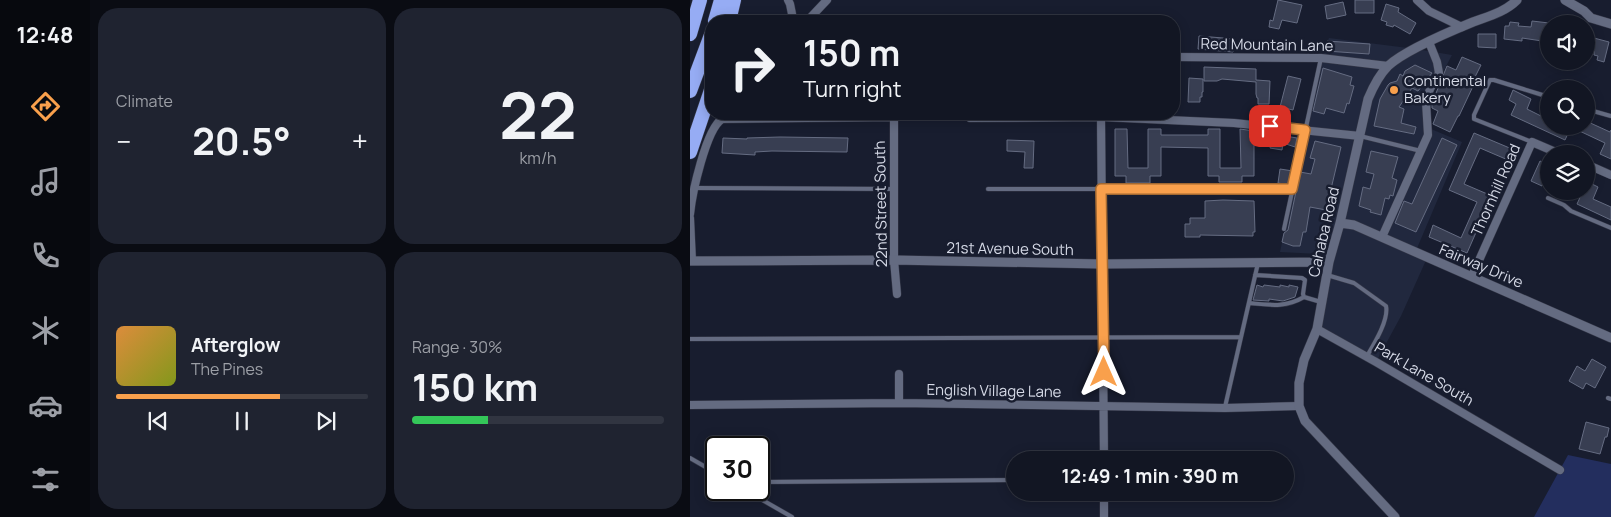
<!DOCTYPE html>
<html lang="en">
<head>
<meta charset="utf-8">
<style>
	body { margin:0; font-family:Manrope,sans-serif; background:#1f2330; color:#f1f3f6; height:100vh; display:flex; flex-direction:column; font-size:19px; white-space:nowrap }
	* { box-sizing:border-box; margin:0 }
	p { font-size:16px; color:#9c9fa6 }
	.icon { flex:none; width:28px; height:28px; fill:none; stroke:currentColor; stroke-width:2; stroke-linecap:round; stroke-linejoin:round }
	.map { position:relative; flex:1; overflow:hidden }
	.sheet { display:flex; flex-direction:column; gap:8px; padding:8px; background:#0a0c13; width:600px }
	.sheet>* { flex:none }
	.hud { position:absolute; left:15px; top:15px; width:475px; height:105px; border-radius:20px; box-shadow:0 2px 12px #0003,0 0 0 1px #313541; background:#121623; color:#f1f3f6; overflow:hidden }
	.fabs { position:absolute; left:850px; top:15px; display:grid; gap:10px }
	.fabs a { display:grid; place-items:center; width:55px; height:55px; border-radius:50%; background:#121623; box-shadow:0 2px 12px #0003,0 0 0 1px #313541; font-size:25px }
	.speed { position:absolute; left:15px; top:436px; display:flex; gap:10px; font-size:25px; font-weight:700; text-align:center }
	.speed>* { display:grid; place-content:center; width:65px; height:65px; border-radius:50%; background:#121623; box-shadow:0 2px 12px #0003,0 0 0 1px #313541; line-height:1 }
	.speed .limit { border:2px solid #111; border-radius:8px; background:#fff; color:#111 }
	.pin { position:absolute; display:grid; place-items:center; width:42px; height:42px; color:#fff; margin:-21px; border-radius:10px; box-shadow:0 2px 8px #0006 }
	.me { position:absolute; width:55px; margin:-28px; rotate:0deg; stroke-linejoin:round; filter:drop-shadow(0 0 4px #0008) }
	.turn { display:flex; align-items:center; gap:18px; height:105px; padding:0 15px; font-size:22px }
	.turn .icon { width:65px; height:65px; stroke-width:2.5 }
	.turn b { display:block; font-size:35px; line-height:42px }
	.big { font-size:38px; font-weight:700; line-height:1.1 }
	.sheet .tile { flex:1; display:flex; flex-direction:column; justify-content:center; gap:8px; min-width:0; padding:0 18px; border-radius:20px; background:#1f2330 }
	.sheet .dial { align-items:center; gap:0 }
	.dial b { font-size:65px; line-height:1 }
	.song { display:flex; align-items:center; gap:15px }
	.cover { width:60px; height:60px; border-radius:8px; background:linear-gradient(135deg,hsl(30 70% 55%),hsl(70 70% 35%)) }
	.played { height:5px; border-radius:2px; background:linear-gradient(90deg,#f9a04c 65%,#313541 65%) }
	.keys { display:flex; justify-content:space-around; direction:ltr }
	.heat { display:flex; justify-content:space-between; align-items:center; font-size:28px; direction:ltr }
	.charge { height:8px; border-radius:4px; background:linear-gradient(90deg,#34c759 30%,#313541 0) }
	.sheet .tiles { flex:1; display:grid; gap:8px; grid-template-columns:repeat(2,1fr) }
	.trip { position:absolute; left:316px; top:451px; width:288px; height:50px; border-radius:25px; background:#121623; box-shadow:0 2px 12px #0003,0 0 0 1px #313541; font-weight:700; line-height:50px; text-align:center }
	main { display:flex; flex:1; min-height:0 }
	.tabs { display:flex; flex-direction:column; width:90px; justify-content:space-around; align-items:center; background:#07090e; color:#9c9fa6 }
	.tabs .icon { width:35px; height:35px }
	.tabs .current { color:#f9a04c }
	.tabs b { font-size:22px; color:#f1f3f6 }
	.map>svg:first-child { display:block }
	.built { fill:#21283e }
	.green { fill:#232e5e }
	.building { fill:#383e52; stroke:#656c82 }
	.lines { fill:none; stroke-linecap:round; stroke-linejoin:round }
	.service-casing { stroke:#363949; stroke-width:5 }
	.minor-casing { stroke:#363949; stroke-width:9 }
	.tertiary-casing { stroke:#363949; stroke-width:10 }
	.motorway-casing { stroke:#363949; stroke-width:15 }
	.service { stroke:#646b81; stroke-width:4 }
	.minor { stroke:#646b81; stroke-width:8 }
	.tertiary { stroke:#646b81; stroke-width:9 }
	.motorway { stroke:#96acf4; stroke-width:14 }
	.route-casing { stroke:#a26831; stroke-width:12 }
	.route { stroke:#f9a04c; stroke-width:9 }
	.poi-dot { fill:#f9a04c; stroke:#181d2f; stroke-width:2 }
	.labels { text-anchor:middle; stroke-width:5; stroke-linejoin:round; paint-order:stroke }
	.street-label { font-size:15px; fill:#d5d9e6; stroke:#181d2f }
	.poi-label { font-size:15px; fill:#d5d9e6; stroke:#181d2f; text-anchor:start }
</style>
</head>
<body>
<main>
<nav class="tabs">
<b>12:48</b>
<svg class="icon current" aria-label="directions" viewBox="0 0 24 24"><path d="M12 3l9 9-9 9-9-9zM9 14v-3h6M13 9l2 2-2 2"/></svg>
<svg class="icon" aria-label="music" viewBox="0 0 24 24"><path d="M9 18V5l10-2v13"/><circle cx="6" cy="18" r="3"/><circle cx="16" cy="16" r="3"/></svg>
<svg class="icon" aria-label="phone" viewBox="0 0 24 24"><path d="M5 4h4l2 5-3 2q2 4 5 5l2-3 5 2v4C11 20 4 13 5 4z"/></svg>
<svg class="icon" aria-label="climate" viewBox="0 0 24 24"><path d="M12 3v18M4 7l16 10M4 17L20 7"/></svg>
<svg class="icon" aria-label="car" viewBox="0 0 24 24"><path d="M5 17H2v-5l4-1 3-4h7l3 4 3 1v5h-3M9 17h6M6 11h13"/><circle cx="7" cy="17" r="2"/><circle cx="17" cy="17" r="2"/></svg>
<svg class="icon" aria-label="filters" viewBox="0 0 24 24"><path d="M4 7h16M4 17h16"/><circle cx="9" cy="7" r="2"/><circle cx="15" cy="17" r="2"/></svg>
</nav>
<section class="sheet">
<div class="tiles">
<div class="tile"><p>Climate</p>
<div class="heat"><a>−</a><b class="big">20.5°</b><a>+</a></div>
</div>
<div class="tile dial"><b>22</b><p>km/h</p></div>
<div class="tile">
<div class="song"><i class="cover"></i><div><b>Afterglow</b><p>The Pines</p></div></div>
<div class="played"></div>
<div class="keys"><svg class="icon" aria-label="previous" viewBox="0 0 24 24"><path d="M18 5L8 12l10 7zM5 5v14"/></svg><svg class="icon" aria-label="pause" viewBox="0 0 24 24"><path d="M8 5v14M16 5v14"/></svg><svg class="icon" aria-label="next" viewBox="0 0 24 24"><path d="M6 5l10 7-10 7zM19 5v14"/></svg></div>
</div>
<div class="tile"><p>Range · 30%</p><b class="big">150 km</b><div class="charge"></div></div>
</div>
</section>
<div class="map">
<svg width="921" height="517" viewBox="0 0 921 517">
	<rect width="100%" height="100%" fill="#181d2f"/>
	<path class="built" d="M 639,38 L 726,49 L 762,55 L 746,85 L 738,105 L 741,129 L 772,142 L 725,253 L 737,258 L 711,316 L 686,362 L 627,329 L 639,262 L 630,254 L 590,252 L 631,58 Z"/>
	<path class="green" d="M 878,455 L 921,464 L 921,517 L 844,517 Z"/>
	<path class="building" d="M 588,0 L 612,5 L 607,23 L 592,20 L 589,29 L 579,27 L 580,20 L 583,21 Z
		M 665,0 L 684,0 L 684,13 L 665,13 Z
		M 653,2 L 656,15 L 637,19 L 635,6 Z
		M 696,4 L 709,8 L 708,12 L 726,23 L 720,34 L 704,25 L 703,27 L 696,25 L 697,22 L 691,20 Z
		M 842,21 L 859,23 L 859,42 L 832,38 L 832,41 L 814,39 L 815,26 L 819,26 L 820,22 L 829,23 L 828,26 L 841,27 Z
		M 788,34 L 806,34 L 806,48 L 788,47 Z
		M 509,36 L 545,39 L 543,52 L 508,49 Z
		M 904,38 L 919,42 L 914,62 L 907,60 L 908,56 L 904,55 L 904,51 L 901,50 Z
		M 637,41 L 680,44 L 679,54 L 636,51 Z
		M 772,57 L 791,65 L 783,81 L 785,82 L 769,116 L 768,116 L 760,132 L 743,124 L 748,111 L 742,108 L 742,103 L 757,66 L 766,70 Z
		M 725,65 L 742,73 L 728,91 L 722,88 L 709,107 L 714,109 L 711,123 L 726,127 L 724,134 L 684,126 L 690,99 L 698,85 L 700,83 L 707,81 L 710,74 L 713,76 L 715,71 Z
		M 514,67 L 566,69 L 566,80 L 580,81 L 579,104 L 568,104 L 568,98 L 567,98 L 566,94 L 566,82 L 532,79 L 527,81 L 514,81 Z
		M 633,68 L 662,77 L 660,85 L 664,86 L 659,104 L 657,103 L 654,113 L 636,108 L 634,114 L 623,111 Z
		M 598,76 L 611,79 L 603,110 L 590,107 Z
		M 499,78 L 513,79 L 513,92 L 512,92 L 512,97 L 510,97 L 510,102 L 498,102 Z
		M 823,90 L 841,99 L 837,109 L 859,120 L 859,126 L 896,126 L 896,121 L 920,132 L 921,130 L 921,159 L 910,154 L 915,143 L 881,127 L 875,140 L 821,115 L 826,104 L 819,100 Z
		M 425,129 L 437,129 L 438,168 L 458,168 L 458,129 L 471,129 L 471,135 L 518,135 L 518,129 L 530,129 L 530,168 L 551,168 L 550,129 L 564,131 L 564,176 L 552,176 L 552,182 L 529,182 L 529,176 L 518,176 L 518,148 L 471,147 L 471,176 L 460,176 L 460,183 L 436,183 L 436,176 L 425,176 Z
		M 784,133 L 822,149 L 818,160 L 790,148 L 774,184 L 802,196 L 777,253 L 739,237 L 743,225 L 771,238 L 787,202 L 759,190 Z
		M 583,134 L 607,138 L 605,147 L 593,143 L 592,150 L 580,148 Z
		M 90,137 L 158,138 L 157,152 L 82,151 L 65,152 L 65,155 L 32,153 L 33,138 L 57,139 L 57,138 Z
		M 752,138 L 767,145 L 726,232 L 705,223 L 714,201 L 722,204 Z
		M 317,140 L 344,141 L 343,168 L 334,168 L 335,152 L 317,151 Z
		M 625,141 L 651,147 L 636,210 L 620,207 L 616,232 L 613,232 L 610,246 L 603,246 L 592,242 L 594,233 L 598,230 L 610,172 L 621,174 L 625,159 L 620,158 Z
		M 681,151 L 708,157 L 702,178 L 707,180 L 703,196 L 700,195 L 699,199 L 695,198 L 691,215 L 680,212 L 681,210 L 669,206 L 673,187 L 680,189 L 684,174 L 676,172 Z
		M 850,161 L 859,165 L 859,178 L 856,177 L 852,186 L 841,181 Z
		M 590,169 L 603,171 L 600,185 L 588,183 Z
		M 896,181 L 908,187 L 903,199 L 921,207 L 921,220 L 887,204 L 893,191 L 896,191 Z
		M 533,200 L 564,201 L 565,232 L 563,232 L 563,236 L 510,235 L 510,237 L 495,237 L 495,224 L 500,224 L 500,218 L 515,218 L 515,201 Z
		M 567,285 L 573,287 L 574,285 L 590,287 L 590,285 L 599,287 L 599,285 L 608,287 L 605,297 L 593,301 L 579,299 L 579,301 L 563,300 Z
		M 902,359 L 916,367 L 905,388 L 896,383 L 893,389 L 879,381 L 887,366 L 895,371 Z
		M 896,422 L 919,428 L 917,437 L 915,437 L 910,454 L 889,449 Z"/>
	<g class="lines">
		<g class="service-casing">
			<path id="service" d="M 896,109 L 921,116
				M 670,136 L 731,151
				M 842,142 L 784,119 L 784,115 L 800,80 L 804,80 L 859,97
				M 4,188 L 204,189
				M 298,189 L 602,189
				M 858,198 L 874,205 L 881,211 L 921,228
				M 594,229 L 631,58
				M 565,275 L 612,278 L 615,280 L 613,294 L 614,297 L 631,302
				M 637,275 L 664,283 L 696,306 C 699,320 684,344 677,356
				M 559,303 C 580,305 595,308 614,297
				M 0,339 L 551,337
				M 918,398 L 921,399
				M 535,407 L 568,263
				M 0,458 L 26,473
				M 69,482 L 325,480
				M 55,490 L 102,517"/>
		</g>
		<g class="minor-casing">
			<path id="minor" d="M 98,0 L 100,4 L 103,19 L 187,21
				M 727,0 L 739,11 L 772,27
				M 119,19 L 137,0
				M 484,57 L 631,58 L 698,66
				M 204,114 L 204,260 L 207,294
				M 411,117 L 414,460
				M 280,118 L 411,117 L 544,123 L 670,136
				M 896,164 L 921,175
				M 0,214 C 2,194 16,129 32,119 L 204,117
				M 0,218 L 2,261
				M 692,237 L 738,135 L 736,102 L 740,89 L 749,73 L 747,62 L 739,42
				M 782,276 L 842,142 L 870,154
				M 627,329 L 686,362 L 870,470
				M 209,374 L 209,403
				M 0,405 L 209,403 L 535,408 L 609,406
				M 414,517 L 414,492"/>
		</g>
		<g class="tertiary-casing">
			<path id="tertiary" d="M 875,0 L 894,11 L 901,18 L 921,24
				M 650,223 L 664,225 L 921,338
				M 0,261 L 204,260 L 411,264 L 639,262
				M 705,517 L 615,421 L 609,406 L 609,383 L 614,360 L 627,329 L 639,262 L 650,223 L 678,99 C 683,87 689,75 698,66 C 715,50 761,31 783,22 C 799,16 815,12 827,0"/>
		</g>
		<g class="motorway-casing">
			<path id="motorway" d="M 25,21 L 31,0
				M 39,21 L 44,0
				M 0,34 L 10,0
				M 0,91 L 21,35
				M 0,152 L 21,90"/>
		</g>
		<use href="#service" class="service"/>
		<use href="#minor" class="minor"/>
		<use href="#tertiary" class="tertiary"/>
		<use href="#motorway" class="motorway"/>
	</g>
	<g class="lines">
		<g class="route-casing">
			<path id="route" d="M 414,372 L 411,189 L 602,189 L 615,130 L 580,126"/>
		</g>
		<use href="#route" class="route"/>
	</g>
	<circle class="poi-dot" cx="704" cy="90" r="5"/>
	<g class="labels">
		<g class="street-label">
			<text transform="translate(577 45) rotate(1)" y="5">Red Mountain Lane</text>
			<text transform="translate(806 190) rotate(-66)" y="5">Thornhill Road</text>
			<text transform="translate(191 204) rotate(-91)" y="5">22nd Street South</text>
			<text transform="translate(634 232) rotate(-77)" y="5">Cahaba Road</text>
			<text transform="translate(320 249) rotate(1)" y="5">21st Avenue South</text>
			<text transform="translate(791 266) rotate(23)" y="5">Fairway Drive</text>
			<text transform="translate(734 374) rotate(30)" y="5">Park Lane South</text>
			<text transform="translate(304 391) rotate(1)" y="5">English Village Lane</text>
		</g>
		<g class="poi-label">
			<text x="714" y="86">Continental<tspan x="714" dy="17">Bakery</tspan></text>
		</g>
	</g>
</svg>
<div class="fabs">
<a><svg class="icon" aria-label="sound" viewBox="0 0 24 24"><path d="M4 9h4l5-4v14l-5-4H4zM17 9q2 3 0 6"/></svg></a>
<a><svg class="icon" aria-label="search" viewBox="0 0 24 24"><circle cx="10" cy="10" r="6"/><path d="M15 15l6 6"/></svg></a>
<a><svg class="icon" aria-label="layers" viewBox="0 0 24 24"><path d="M12 4l9 5-9 5-9-5zM3 14l9 5 9-5"/></svg></a>
</div>
<div class="speed"><div class="limit">30</div></div>
<div class="pin" style="left:580px;top:126px;background:#d93025"><svg class="icon" aria-label="arrive" viewBox="0 0 24 24"><path d="M6 21V4h12l-3 4 3 4H6"/></svg></div>
<svg class="me" style="left:414px;top:372px" viewBox="-20 -20 40 40"><path d="M0-17L14 15 0 8-14 15z" fill="#f9a04c" stroke="#fff" stroke-width="4"/></svg>
<div class="trip">12:49 · 1 min · 390 m</div>
<div class="hud">
<div class="turn"><svg class="icon" aria-label="right" viewBox="0 0 24 24"><path d="M7 20v-9h11M14 6l5 5-5 5"/></svg><div><b>150 m</b>Turn right</div></div>
</div>
</div>
</main>
</body>
</html>
